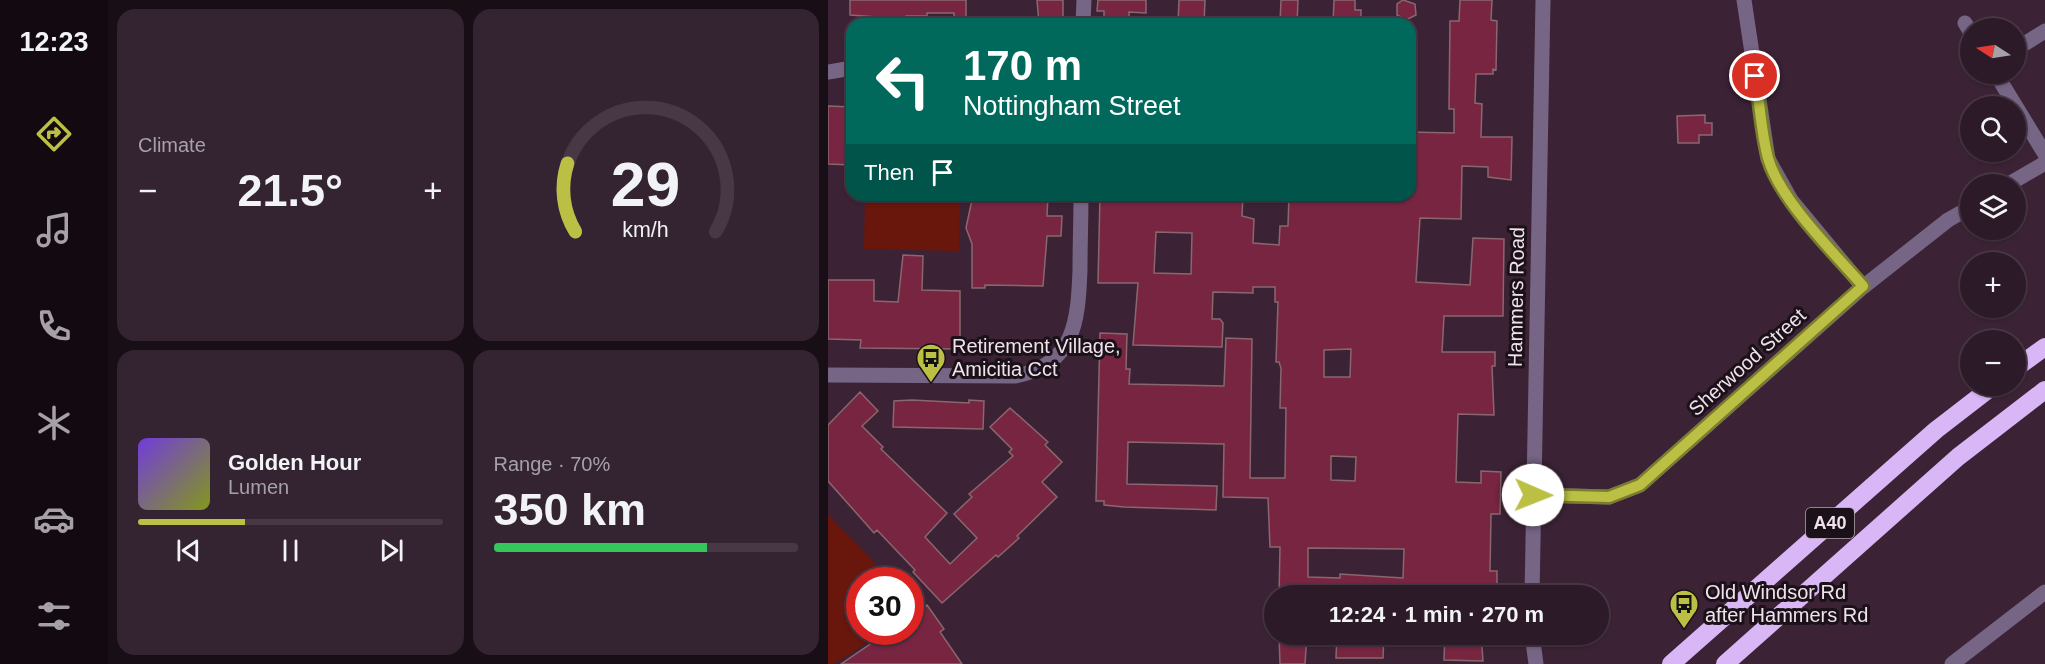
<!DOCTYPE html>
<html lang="en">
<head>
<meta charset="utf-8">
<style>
	body { margin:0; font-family:Helvetica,sans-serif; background:#342330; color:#f1f3f6; height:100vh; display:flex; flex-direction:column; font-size:22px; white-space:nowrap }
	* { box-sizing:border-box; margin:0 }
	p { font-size:20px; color:#a6a1a8 }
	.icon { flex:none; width:33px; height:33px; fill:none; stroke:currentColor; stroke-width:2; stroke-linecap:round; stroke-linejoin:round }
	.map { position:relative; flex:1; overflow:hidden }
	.details { display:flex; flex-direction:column; gap:9px; padding:9px; background:#180e16; width:720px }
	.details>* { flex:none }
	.banner { position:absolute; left:18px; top:18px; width:570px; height:183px; border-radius:18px; box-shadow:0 2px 4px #0004,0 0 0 2px #483845; background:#00695c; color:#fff; overflow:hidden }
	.needle { width:39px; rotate:282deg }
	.tools { position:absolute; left:1132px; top:18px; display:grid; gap:12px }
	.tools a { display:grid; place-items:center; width:66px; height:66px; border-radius:50%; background:#2c1a28; box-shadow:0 2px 4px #0004,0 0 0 2px #483845; font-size:30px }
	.speed { position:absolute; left:18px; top:567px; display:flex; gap:12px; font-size:30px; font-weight:700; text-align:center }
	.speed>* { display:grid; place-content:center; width:78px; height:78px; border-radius:50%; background:#2c1a28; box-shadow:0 2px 4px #0004,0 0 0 2px #483845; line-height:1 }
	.speed .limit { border:9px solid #d22; background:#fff; color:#111 }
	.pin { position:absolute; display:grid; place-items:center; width:51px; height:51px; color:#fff; margin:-26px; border:3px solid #fff; border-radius:50%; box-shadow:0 2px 6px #0007 }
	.me { position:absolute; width:66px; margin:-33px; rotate:91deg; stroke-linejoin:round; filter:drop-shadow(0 0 4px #0008) }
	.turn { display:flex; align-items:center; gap:21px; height:126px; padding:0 18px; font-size:27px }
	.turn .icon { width:78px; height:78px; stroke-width:2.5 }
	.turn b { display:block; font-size:42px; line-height:51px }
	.then { display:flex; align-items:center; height:57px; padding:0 18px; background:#0003; gap:12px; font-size:22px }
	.big { font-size:45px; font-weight:600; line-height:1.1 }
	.details .tile { flex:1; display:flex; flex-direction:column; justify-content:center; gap:9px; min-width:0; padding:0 21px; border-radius:18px; background:#342330 }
	.details .dial { align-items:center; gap:0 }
	.dial svg { height:156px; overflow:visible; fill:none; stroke:#483845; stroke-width:7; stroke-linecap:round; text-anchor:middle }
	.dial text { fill:#f1f3f6; stroke:none }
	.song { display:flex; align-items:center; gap:18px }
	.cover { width:72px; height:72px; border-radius:9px; background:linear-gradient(135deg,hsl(260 70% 55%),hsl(70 70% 35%)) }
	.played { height:6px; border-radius:3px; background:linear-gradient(90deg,#bbc045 35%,#483845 35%) }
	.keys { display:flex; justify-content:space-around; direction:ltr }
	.heat { display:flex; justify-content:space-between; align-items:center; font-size:33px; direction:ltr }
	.charge { height:9px; border-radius:4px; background:linear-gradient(90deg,#34c759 70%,#483845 0) }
	.details .tiles { flex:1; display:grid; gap:9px; grid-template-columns:repeat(2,1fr) }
	.trip { position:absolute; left:436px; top:585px; width:345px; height:60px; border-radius:30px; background:#2c1a28; box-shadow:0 2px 4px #0004,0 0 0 2px #483845; font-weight:600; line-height:60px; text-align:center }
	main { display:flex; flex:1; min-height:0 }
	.menu { display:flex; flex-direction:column; width:108px; justify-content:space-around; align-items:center; background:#120a10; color:#a6a1a8 }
	.menu .icon { width:42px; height:42px }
	.menu .on { color:#bbc045 }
	.menu b { font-size:27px; color:#f1f3f6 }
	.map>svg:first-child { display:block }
	.green { fill:#69160c }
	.building { fill:#782541; stroke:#89676f; stroke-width:1.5; fill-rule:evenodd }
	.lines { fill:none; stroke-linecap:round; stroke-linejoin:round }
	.minor { stroke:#766585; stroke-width:15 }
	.highway { stroke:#d9b6f6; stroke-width:18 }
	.route-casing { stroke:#7a7d2d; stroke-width:15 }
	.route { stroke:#bbc045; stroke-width:10 }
	.labels { text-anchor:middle; stroke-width:6; stroke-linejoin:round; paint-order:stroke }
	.shield { fill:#1b1119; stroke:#b1a3ad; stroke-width:1.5 }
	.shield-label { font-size:18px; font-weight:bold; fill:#f1e1ec }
	.street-label { font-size:20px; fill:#f1e1ec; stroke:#1b1119 }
	.poi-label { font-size:20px; fill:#f1e1ec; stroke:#1b1119; text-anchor:start }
</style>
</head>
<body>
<main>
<nav class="menu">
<b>12:23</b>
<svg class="icon on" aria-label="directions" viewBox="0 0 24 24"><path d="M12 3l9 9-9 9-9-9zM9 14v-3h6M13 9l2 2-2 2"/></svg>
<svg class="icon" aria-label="music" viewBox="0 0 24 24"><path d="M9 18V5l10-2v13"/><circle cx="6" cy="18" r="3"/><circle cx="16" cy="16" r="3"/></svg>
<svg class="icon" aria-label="phone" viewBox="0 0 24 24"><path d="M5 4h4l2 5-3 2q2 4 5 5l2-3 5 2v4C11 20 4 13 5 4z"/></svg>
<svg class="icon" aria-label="climate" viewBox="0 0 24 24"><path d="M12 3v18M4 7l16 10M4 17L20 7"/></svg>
<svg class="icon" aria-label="car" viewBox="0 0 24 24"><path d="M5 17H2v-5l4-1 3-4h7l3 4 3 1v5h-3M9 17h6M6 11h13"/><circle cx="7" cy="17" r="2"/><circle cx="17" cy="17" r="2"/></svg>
<svg class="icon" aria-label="filters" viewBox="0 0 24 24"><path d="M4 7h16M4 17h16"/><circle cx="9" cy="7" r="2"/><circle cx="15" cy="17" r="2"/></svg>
</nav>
<section class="details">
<div class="tiles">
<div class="tile"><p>Climate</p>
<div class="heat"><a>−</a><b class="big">21.5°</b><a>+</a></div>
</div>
<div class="tile dial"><svg viewBox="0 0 100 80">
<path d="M14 69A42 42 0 1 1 86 69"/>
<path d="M14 69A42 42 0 0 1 10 34" stroke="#bbc045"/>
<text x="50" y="56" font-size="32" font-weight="700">29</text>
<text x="50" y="72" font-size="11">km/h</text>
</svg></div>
<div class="tile">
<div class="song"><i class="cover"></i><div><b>Golden Hour</b><p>Lumen</p></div></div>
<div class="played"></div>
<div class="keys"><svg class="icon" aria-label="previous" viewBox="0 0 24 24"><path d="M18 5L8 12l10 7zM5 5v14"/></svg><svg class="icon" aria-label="pause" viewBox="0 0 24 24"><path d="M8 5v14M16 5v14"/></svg><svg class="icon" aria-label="next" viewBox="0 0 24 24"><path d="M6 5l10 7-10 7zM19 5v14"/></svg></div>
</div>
<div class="tile"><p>Range · 70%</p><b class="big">350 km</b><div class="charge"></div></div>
</div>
</section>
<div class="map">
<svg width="1217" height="664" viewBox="0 0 1217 664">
	<rect width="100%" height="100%" fill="#3b2335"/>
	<path class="green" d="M 37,197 L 132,199 L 131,251 L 36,249 Z
		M 0,514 L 63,580 L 32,580 L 32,632 L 57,632 L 6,664 L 0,664 Z"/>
	<path class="building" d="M 22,0 L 138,0 L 138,24 L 126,24 L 126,13 L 99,13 L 99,16 L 78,16 L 78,19 L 22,15 Z
		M 209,0 L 235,0 L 235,24 L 211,24 Z
		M 270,0 L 318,0 L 318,13 L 301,12 L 301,24 L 276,24 L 276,11 L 269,11 Z
		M 351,0 L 377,0 L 376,24 L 350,24 Z
		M 453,0 L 470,0 L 469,24 L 452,24 Z
		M 506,0 L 527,0 L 527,10 L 533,10 L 533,24 L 505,24 Z
		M 575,0 L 587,4 L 588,15 L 578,20 L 569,15 L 569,4 Z
		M 632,0 L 664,0 L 663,20 L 669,21 L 668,70 L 665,69 L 665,74 L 648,74 L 647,103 L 654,104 L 653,137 L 684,137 L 683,180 L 660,177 L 660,167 L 634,166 L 633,219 L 592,218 L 588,282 L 642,285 L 645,238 L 676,239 L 675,316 L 616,316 L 614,352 L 667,352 L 667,366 L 664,366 L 666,415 L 630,414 L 628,482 L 653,483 L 653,471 L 673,472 L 672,514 L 663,514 L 662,571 L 669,571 L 669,590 L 666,596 L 620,596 L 621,587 L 596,587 L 596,596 L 451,596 L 452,547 L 442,547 L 440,498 L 395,497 L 396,444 L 300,442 L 299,484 L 389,486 L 388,510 L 296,507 L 276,505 L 276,501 L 268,501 L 272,333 L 299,334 L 298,369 L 302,369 L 301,384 L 396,386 L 398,338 L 424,339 L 422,478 L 457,478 L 458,408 L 452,408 L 453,368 L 451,362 L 448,362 L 450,302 L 447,302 L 447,287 L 425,287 L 425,293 L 385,292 L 384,319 L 392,319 L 395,323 L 394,347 L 305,345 L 310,283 L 270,283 L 272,195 L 415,195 L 414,216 L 426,219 L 425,243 L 451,245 L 452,226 L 460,226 L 461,195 L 582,195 L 582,132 L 626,133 L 626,109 L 621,109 L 622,21 L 631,21 ZM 328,232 L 364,233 L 363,274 L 326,273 ZM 523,349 L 522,377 L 496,377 L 496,350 ZM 503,456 L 528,457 L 527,481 L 503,480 ZM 480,548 L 576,549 L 575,578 L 512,574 L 512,578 L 480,577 Z
		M 0,106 L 24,107 L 24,165 L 0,164 Z
		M 877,115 L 877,123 L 884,123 L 884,135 L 871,135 L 871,143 L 850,143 L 849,116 Z
		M 145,195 L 220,195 L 219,216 L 234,216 L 233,236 L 219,236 L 215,286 L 157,285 L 157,288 L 144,288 L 144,244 L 138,228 Z
		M 75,255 L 95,256 L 94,290 L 132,291 L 132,349 L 32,348 L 33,340 L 0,339 L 0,280 L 46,280 L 46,301 L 70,302 Z
		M 32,392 L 50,411 L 34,426 L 55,447 L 53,449 L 119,513 L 97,537 L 122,564 L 149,538 L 126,514 L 144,497 L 141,494 L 185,456 L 181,452 L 184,449 L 162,427 L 182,408 L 220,442 L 217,445 L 234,462 L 214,482 L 229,497 L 189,536 L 191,538 L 170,557 L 168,555 L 114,603 L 85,572 L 87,570 L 49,530 L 46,533 L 0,481 L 0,425 Z
		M 84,400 L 141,403 L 141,400 L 156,401 L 155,429 L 65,427 L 66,401 Z
		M 99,605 L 116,629 L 112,632 L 134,664 L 13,664 L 60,632 L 82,632 L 82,616 Z
		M 451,634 L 479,634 L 477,664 L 452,664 Z
		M 509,634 L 556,634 L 555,658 L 508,658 Z
		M 617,634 L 653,634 L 655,661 L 616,660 Z"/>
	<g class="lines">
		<path class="minor" d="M 916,0 L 940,159 L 963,200 L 1035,287
			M 1137,23 L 1143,33
			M 255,24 L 256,0
			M 1188,49 L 1217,31
			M 0,72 L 24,68
			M 1168,74 L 1217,154
			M 1181,184 L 1217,163
			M 0,375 L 187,376 C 247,365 250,321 252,270 C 252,245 253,220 253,195
			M 705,495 L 781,497 L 812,485 L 1035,287 L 1120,220 L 1143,207
			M 704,596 L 715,0
			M 704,634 L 708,664
			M 1124,664 L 1217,592"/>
		<path class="highway" d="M 1188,368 L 1217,347
			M 843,664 L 1108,430 L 1165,386
			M 897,664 L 1130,457 L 1217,390"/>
	</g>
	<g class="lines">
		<g class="route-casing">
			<path id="route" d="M 705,495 L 781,497 L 812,485 L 1035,286 C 1007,254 951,199 940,158 C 933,132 932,103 927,76"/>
		</g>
		<use href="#route" class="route"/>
	</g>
	<defs>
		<g id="bus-pin" transform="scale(1.5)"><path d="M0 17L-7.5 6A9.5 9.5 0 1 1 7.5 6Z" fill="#bbc045" stroke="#1b1119"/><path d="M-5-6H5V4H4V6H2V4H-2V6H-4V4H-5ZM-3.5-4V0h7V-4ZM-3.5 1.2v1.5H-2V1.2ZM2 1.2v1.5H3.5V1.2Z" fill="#111"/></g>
	</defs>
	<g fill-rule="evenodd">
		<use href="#bus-pin" x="103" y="358"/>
		<use href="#bus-pin" x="856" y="604"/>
	</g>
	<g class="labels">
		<rect class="shield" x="978" y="508" width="48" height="30" rx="4.5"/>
		<g class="shield-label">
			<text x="1002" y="529">A40</text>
		</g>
		<g class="street-label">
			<text transform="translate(688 297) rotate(-89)" y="7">Hammers Road</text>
			<text transform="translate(919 362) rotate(-42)" y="7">Sherwood Street</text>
		</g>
		<g class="poi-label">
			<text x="124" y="353">Retirement Village,<tspan x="124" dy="23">Amicitia Cct</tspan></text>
			<text x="877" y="599">Old Windsor Rd<tspan x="877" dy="23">after Hammers Rd</tspan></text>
		</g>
	</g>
</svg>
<div class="tools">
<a><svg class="needle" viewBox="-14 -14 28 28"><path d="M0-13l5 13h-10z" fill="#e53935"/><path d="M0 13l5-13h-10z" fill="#a6a1a8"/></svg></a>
<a><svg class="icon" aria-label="search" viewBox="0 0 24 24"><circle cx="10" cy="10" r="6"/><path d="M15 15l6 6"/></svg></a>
<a><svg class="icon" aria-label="layers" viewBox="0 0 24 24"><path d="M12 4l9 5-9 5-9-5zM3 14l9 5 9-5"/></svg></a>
<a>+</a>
<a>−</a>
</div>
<div class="speed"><div class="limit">30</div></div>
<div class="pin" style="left:927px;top:76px;background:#d93025"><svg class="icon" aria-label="arrive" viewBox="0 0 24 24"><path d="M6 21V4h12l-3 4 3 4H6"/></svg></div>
<svg class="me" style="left:705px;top:495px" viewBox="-20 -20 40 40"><circle r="19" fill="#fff"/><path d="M0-13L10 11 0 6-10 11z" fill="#bbc045"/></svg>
<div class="trip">12:24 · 1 min · 270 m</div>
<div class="banner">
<div class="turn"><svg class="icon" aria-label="left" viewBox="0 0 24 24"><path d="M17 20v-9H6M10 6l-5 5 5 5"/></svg><div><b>170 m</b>Nottingham Street</div></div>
<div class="then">Then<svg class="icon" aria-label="arrive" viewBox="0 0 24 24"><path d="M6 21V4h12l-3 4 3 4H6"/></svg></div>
</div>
</div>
</main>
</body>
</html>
